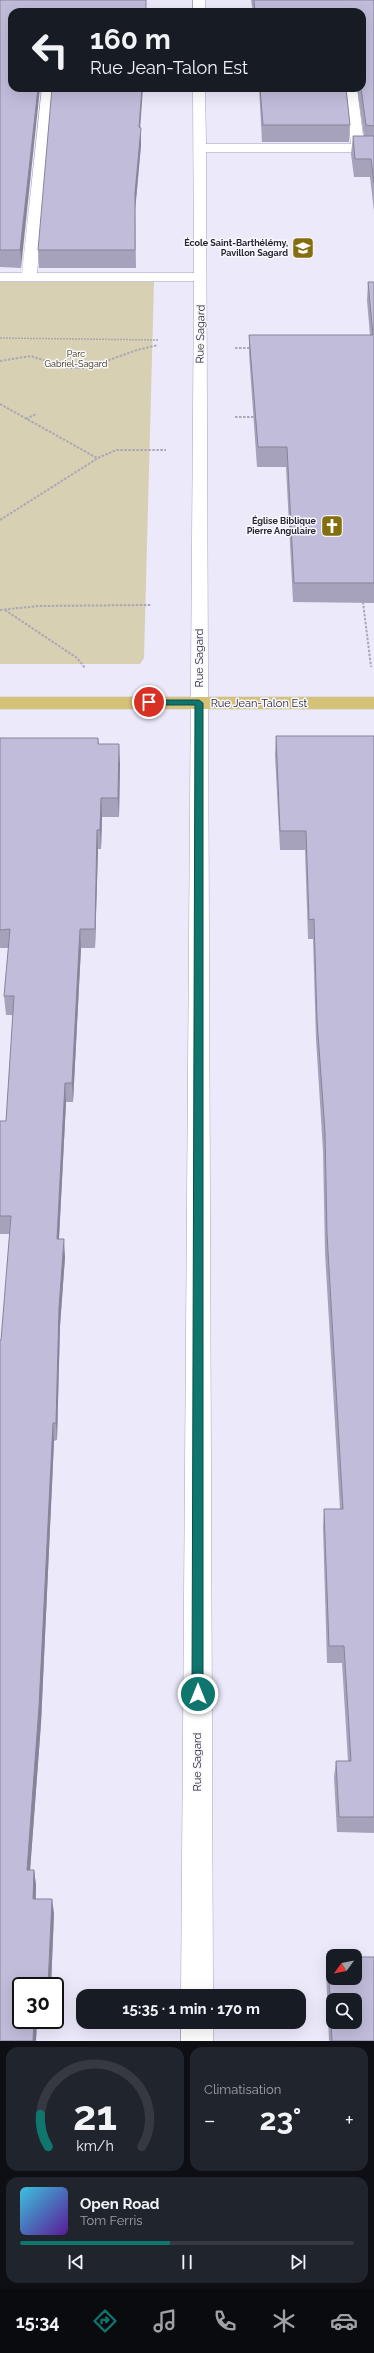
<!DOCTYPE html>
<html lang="fr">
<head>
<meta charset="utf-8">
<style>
	body { margin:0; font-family:Raleway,sans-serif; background:#20242c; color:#f1f3f6; height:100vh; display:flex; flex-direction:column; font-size:15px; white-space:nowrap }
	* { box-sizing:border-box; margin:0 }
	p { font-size:13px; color:#9ea1a6 }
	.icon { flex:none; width:22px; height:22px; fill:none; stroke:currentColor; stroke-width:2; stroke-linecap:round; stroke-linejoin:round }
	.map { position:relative; height:2041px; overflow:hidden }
	.panel { display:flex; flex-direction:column; gap:6px; padding:6px; background:#0d0f14; flex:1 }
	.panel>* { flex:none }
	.top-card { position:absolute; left:8px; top:8px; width:358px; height:84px; border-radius:12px; box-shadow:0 4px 16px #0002; background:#171b24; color:#f1f3f6; overflow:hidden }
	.needle { width:26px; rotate:238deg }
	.tools { position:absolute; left:326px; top:1949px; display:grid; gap:8px }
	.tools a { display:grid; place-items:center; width:36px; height:36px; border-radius:8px; background:#171b24; box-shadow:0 4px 16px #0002; font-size:20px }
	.speed { position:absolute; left:12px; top:1977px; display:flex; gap:8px; font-size:20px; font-weight:700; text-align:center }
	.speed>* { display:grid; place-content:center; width:52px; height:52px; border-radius:50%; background:#171b24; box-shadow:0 4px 16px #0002; line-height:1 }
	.speed .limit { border:2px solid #111; border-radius:6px; background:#fff; color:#111 }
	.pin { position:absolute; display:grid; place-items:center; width:34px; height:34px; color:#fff; margin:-17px; border:2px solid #fff; border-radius:50%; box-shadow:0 1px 4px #0007 }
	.me { position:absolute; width:44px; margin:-22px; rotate:0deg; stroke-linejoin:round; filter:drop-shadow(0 0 3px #0008) }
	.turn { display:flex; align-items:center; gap:14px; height:84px; padding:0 16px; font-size:18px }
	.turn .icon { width:52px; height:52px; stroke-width:2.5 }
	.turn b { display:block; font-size:28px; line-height:34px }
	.big { font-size:30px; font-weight:700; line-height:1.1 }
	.panel .widget { flex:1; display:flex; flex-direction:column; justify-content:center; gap:6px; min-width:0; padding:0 14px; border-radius:12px; background:#20242c }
	.panel .dial { align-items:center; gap:0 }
	.dial svg { height:104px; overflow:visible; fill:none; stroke:#363941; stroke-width:7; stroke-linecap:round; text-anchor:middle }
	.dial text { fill:#f1f3f6; stroke:none }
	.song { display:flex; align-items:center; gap:12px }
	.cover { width:48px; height:48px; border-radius:6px; background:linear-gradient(135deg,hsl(190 70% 55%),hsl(270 70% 35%)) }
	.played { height:4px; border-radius:2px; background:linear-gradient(90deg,#0f766e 45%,#363941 45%) }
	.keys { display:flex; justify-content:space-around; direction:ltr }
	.heat { display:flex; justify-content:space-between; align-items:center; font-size:22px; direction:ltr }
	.panel .tiles { flex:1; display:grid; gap:6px; grid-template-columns:1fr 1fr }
	.widget:last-child { grid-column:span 2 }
	.trip { position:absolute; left:76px; top:1989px; width:230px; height:40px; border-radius:12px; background:#171b24; box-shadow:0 4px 16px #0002; font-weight:700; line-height:40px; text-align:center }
	.menu { display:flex; height:64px; justify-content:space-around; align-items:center; background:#090b0e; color:#9ea1a6 }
	.menu .icon { width:28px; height:28px }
	.menu .active { color:#0f766e }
	.menu b { font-size:18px; color:#f1f3f6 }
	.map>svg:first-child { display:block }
	.green { fill:#d8d0b3 }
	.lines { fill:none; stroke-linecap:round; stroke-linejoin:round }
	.minor-casing { stroke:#a7a3bf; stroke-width:1 }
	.major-casing { stroke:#d0cfd2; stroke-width:1 }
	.path-far1 { stroke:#aaa7b7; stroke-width:1.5; stroke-dasharray:2 1; stroke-linecap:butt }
	.path { stroke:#aaa7b7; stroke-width:2; stroke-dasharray:2.5 1.5; stroke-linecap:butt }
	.minor { fill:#fff; fill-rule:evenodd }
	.major { fill:#d4c278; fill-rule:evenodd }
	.wall { fill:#a6a2bb }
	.shaded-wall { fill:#878499 }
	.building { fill:#c1bcda; stroke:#878499; fill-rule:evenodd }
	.route { fill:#0f766e; stroke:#0a4d48 }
	.labels { text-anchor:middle; stroke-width:3; stroke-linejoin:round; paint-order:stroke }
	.far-poi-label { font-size:9px; font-weight:bold; fill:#282631; stroke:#f9f8fe; text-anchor:end }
	.far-park-label { font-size:9px; fill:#332901; stroke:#f9f8fe }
	.street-label { font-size:11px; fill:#282631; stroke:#f9f8fe }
</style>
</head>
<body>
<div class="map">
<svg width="374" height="2041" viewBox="0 0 374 2041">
	<rect width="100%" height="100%" fill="#ece9fb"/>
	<path class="green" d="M 0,282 L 154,282 L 144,658 L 140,664 L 0,664 Z"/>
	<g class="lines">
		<g class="minor-casing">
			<path id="minor" d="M 193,0 L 205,0 L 205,12 L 193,12 Z
				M 42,88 L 54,88 L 37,273 L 194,273 L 193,88 L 205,88 L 206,144 L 351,144 L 345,88 L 357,88 L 364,144 L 374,144 L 374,152 L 206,152 L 213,1996 L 181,1996 L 194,281 L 0,281 L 0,273 L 22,273 Z
				M 181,2022 L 213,2022 L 213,2041 L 181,2041 Z"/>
		</g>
		<g class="major-casing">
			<path id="major" d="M 0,697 L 374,697 L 374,709 L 0,709 Z"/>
		</g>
		<path class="path-far1" d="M 0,338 L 158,340"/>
		<path class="path" d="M 235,348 L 252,348
			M 0,361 L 31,356 L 67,368 L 87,368 L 137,350 L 158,345
			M 0,404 L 97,458
			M 235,417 L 256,417
			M 26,419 L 36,414
			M 0,520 L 98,458 L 116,450 L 166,450
			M 363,602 L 371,667
			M 0,610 L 39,606 L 151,605
			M 5,610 L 77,658 L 85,668"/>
		<use href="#minor" class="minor"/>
		<use href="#major" class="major"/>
	</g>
	<path class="wall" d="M 0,0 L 12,12 L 21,268 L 0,267 Z
		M 251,0 L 374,0 L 374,211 L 370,177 L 354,177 L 351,154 L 353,136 L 364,136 L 357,88 L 362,88 L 362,12 L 253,12 Z
		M 259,88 L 346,88 L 350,125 L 349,142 L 262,142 Z
		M 140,128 L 141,145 L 135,211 L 136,268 L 39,268 L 38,250 Z
		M 368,282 L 374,282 L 374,603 L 293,602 L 286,467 L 257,467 L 249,354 L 249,335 L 370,335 L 367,301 Z
		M 276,736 L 374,736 L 374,1833 L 337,1832 L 334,1777 L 336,1761 L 348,1761 L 342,1663 L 327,1663 L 323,1527 L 324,1509 L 340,1509 L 325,1253 L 323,1151 L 316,1039 L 313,939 L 308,939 L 305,850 L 280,850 L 275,755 Z
		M 0,738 L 98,738 L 99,744 L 120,763 L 119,817 L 102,817 L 101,849 L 98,849 L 95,948 L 81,948 L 73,1102 L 66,1102 L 59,1239 L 65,1257 L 60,1326 L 57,1440 L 54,1441 L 41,1723 L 30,1870 L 34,1870 L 36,1885 L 36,1899 L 54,1913 L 51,1986 L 21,1986 L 21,2020 L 37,2020 L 36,2041 L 0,2041 L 1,1340 L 10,1234 L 0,1234 L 0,1121 L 6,1121 L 13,1015 L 6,1015 L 4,996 L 9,948 L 0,948 Z
		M 328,1958 L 374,2041 L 329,2041 L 326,1973 Z"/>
	<path class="shaded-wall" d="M 38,88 L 40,88 L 21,268 L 20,250 Z
		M 142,88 L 143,88 L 139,144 L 139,127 Z
		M 141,128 L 141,145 L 135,211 L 136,268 L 135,193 Z
		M 119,744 L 120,763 L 119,817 L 118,798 Z
		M 101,798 L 102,817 L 101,849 L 100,830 Z
		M 97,830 L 98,849 L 95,948 L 95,929 Z
		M 80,929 L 81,948 L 73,1102 L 72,1083 Z
		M 65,1083 L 66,1102 L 58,1257 L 57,1239 Z
		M 64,1239 L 65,1257 L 60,1326 L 57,1440 L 56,1423 L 59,1308 Z
		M 53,1423 L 54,1441 L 41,1723 L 29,1885 L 27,1870 Z
		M 34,1870 L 36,1885 L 35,1913 L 33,1899 Z
		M 52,1899 L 54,1913 L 51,1986 L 48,1986 Z
		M 34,2020 L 37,2020 L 36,2041 L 33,2041 Z"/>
	<path class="building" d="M 0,0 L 146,0 L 146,12 L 12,12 L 12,88 L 38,88 L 20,250 L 0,250 Z
		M 254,0 L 374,0 L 374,126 L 366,125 L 361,88 L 362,88 L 362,12 L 255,12 Z
		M 52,88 L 142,88 L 139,127 L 141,128 L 135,193 L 135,250 L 38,250 Z
		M 260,88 L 346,88 L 350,125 L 263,125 Z
		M 353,136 L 374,136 L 374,183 L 371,159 L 355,159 Z
		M 368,282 L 374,282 L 374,583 L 294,583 L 287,447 L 258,447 L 249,335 L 373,335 Z
		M 276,736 L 374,736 L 374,1817 L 339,1817 L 336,1761 L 351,1761 L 344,1646 L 329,1646 L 324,1509 L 343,1509 L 327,1234 L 325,1132 L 317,1020 L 314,919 L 309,920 L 306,831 L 280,831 Z
		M 0,738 L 98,738 L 98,744 L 119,744 L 118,798 L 101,798 L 100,830 L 97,830 L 95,929 L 80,929 L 72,1083 L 65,1083 L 57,1239 L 64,1239 L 59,1308 L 56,1423 L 53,1423 L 39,1707 L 27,1870 L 34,1870 L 33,1899 L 52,1899 L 48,1986 L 21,1986 L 21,2020 L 34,2020 L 33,2041 L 0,2041 L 0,1340 L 1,1340 L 11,1216 L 0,1216 L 0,1121 L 6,1121 L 14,996 L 4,996 L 10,929 L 0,930 Z
		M 333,1957 L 333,1978 L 355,1978 L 355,1957 L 374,1957 L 374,2041 L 332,2041 L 328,1958 ZM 333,2000 L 355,2000 L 355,2022 L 333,2022 Z"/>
	<path class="route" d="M 199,700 L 203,703 L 203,1694 L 202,1698 L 198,1700 L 193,1698 L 192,1694 L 195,705 L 149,705 L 145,702 L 149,700 Z"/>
	<defs>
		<g id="school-square" transform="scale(1.15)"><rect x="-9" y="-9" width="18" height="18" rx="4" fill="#856e0d" stroke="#f9f8fe"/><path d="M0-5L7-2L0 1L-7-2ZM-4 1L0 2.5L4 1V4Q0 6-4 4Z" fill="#fff"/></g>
		<g id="church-square" transform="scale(1.15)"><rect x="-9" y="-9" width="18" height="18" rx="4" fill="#856e0d" stroke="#f9f8fe"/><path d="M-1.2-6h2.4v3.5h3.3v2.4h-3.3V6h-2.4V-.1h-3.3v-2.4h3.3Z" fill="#fff"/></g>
	</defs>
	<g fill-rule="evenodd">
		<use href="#school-square" x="303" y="248"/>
		<use href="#church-square" x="332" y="526"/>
	</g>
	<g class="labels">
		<g class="far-poi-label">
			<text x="288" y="246">École Saint-Barthélémy,<tspan x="288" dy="10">Pavillon Sagard</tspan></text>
			<text x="316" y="524">Église Biblique<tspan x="316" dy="10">Pierre Angulaire</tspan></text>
		</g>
		<g class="far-park-label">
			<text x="76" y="357">Parc<tspan x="76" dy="10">Gabriel-Sagard</tspan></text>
		</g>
		<g class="street-label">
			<text transform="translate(200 334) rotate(-89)" y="4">Rue Sagard</text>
			<text transform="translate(199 658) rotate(-90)" y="4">Rue Sagard</text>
			<text x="259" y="707">Rue Jean-Talon Est</text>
			<text transform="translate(197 1762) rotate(-90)" y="4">Rue Sagard</text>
		</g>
	</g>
</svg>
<div class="tools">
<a><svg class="needle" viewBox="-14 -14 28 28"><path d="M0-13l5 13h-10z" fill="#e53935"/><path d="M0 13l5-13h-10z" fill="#9ea1a6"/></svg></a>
<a><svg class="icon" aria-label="search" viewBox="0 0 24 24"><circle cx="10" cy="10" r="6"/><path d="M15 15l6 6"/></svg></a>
</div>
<div class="speed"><div class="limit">30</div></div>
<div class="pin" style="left:149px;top:702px;background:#d93025"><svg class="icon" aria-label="arrive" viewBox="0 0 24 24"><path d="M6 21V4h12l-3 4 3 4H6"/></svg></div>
<svg class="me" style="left:198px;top:1694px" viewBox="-20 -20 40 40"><circle r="17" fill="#0f766e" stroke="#fff" stroke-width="3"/><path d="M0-11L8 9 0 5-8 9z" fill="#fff"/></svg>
<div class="trip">15:35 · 1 min · 170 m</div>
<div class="top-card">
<div class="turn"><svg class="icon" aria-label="left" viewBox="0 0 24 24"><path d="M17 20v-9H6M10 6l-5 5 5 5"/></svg><div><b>160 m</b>Rue Jean-Talon Est</div></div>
</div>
</div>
<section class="panel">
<div class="tiles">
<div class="widget dial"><svg viewBox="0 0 100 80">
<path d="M14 69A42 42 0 1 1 86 69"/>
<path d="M14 69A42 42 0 0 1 8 44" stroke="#0f766e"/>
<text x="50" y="56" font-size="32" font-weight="700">21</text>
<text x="50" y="72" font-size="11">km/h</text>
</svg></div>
<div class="widget"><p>Climatisation</p>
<div class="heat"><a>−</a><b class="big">23°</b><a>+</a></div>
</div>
<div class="widget">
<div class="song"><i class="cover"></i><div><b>Open Road</b><p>Tom Ferris</p></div></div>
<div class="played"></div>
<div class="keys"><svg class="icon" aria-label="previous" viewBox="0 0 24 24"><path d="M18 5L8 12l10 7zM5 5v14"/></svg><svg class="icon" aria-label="pause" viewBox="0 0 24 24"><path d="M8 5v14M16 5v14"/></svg><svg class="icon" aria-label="next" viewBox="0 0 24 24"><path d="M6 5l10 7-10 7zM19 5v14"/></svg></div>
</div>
</div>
</section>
<nav class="menu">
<b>15:34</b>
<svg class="icon active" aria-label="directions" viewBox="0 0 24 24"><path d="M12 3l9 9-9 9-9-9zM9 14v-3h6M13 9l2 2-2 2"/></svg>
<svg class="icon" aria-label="music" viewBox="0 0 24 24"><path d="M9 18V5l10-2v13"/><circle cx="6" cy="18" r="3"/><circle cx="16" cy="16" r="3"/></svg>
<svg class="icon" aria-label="phone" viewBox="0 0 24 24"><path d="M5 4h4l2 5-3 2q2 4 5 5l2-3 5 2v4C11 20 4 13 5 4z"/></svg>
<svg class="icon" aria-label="climate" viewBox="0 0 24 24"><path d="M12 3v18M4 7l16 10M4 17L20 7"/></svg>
<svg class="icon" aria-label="car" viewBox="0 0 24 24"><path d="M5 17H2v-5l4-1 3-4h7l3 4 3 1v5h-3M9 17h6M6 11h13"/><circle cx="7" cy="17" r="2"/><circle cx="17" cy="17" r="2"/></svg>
</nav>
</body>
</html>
